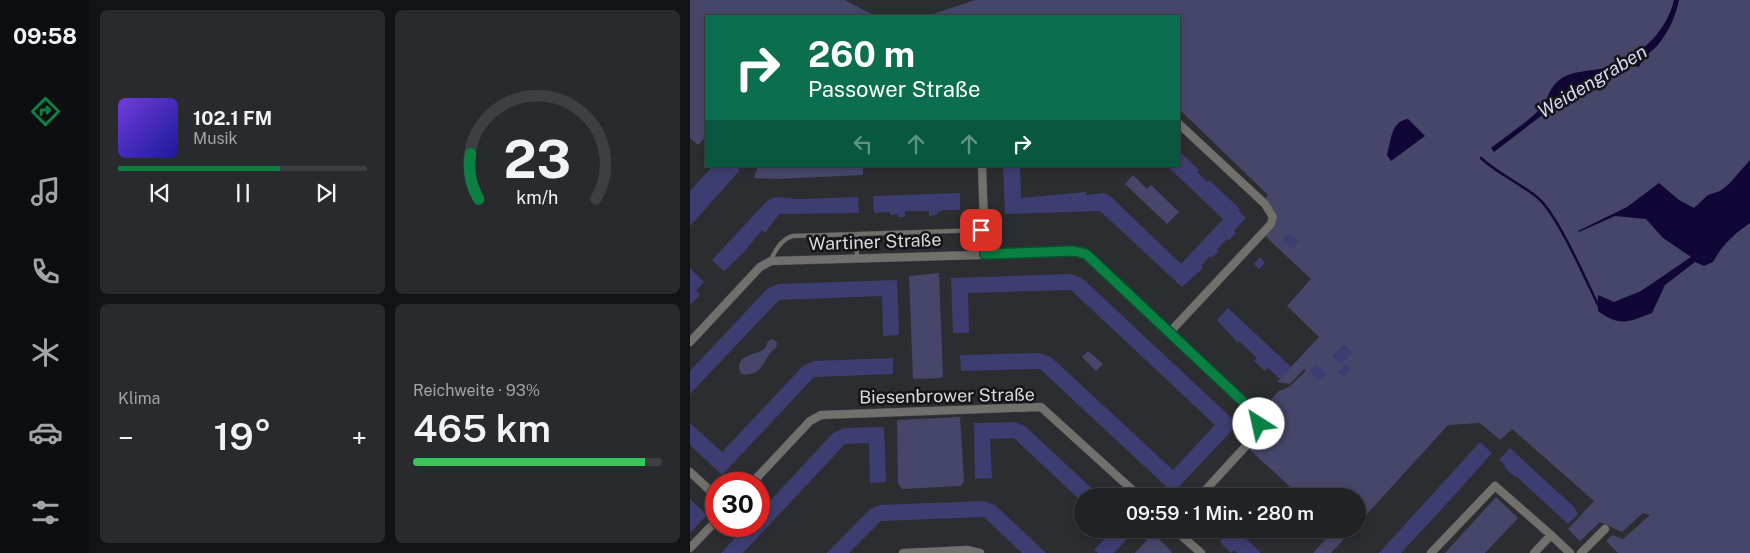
<!DOCTYPE html>
<html lang="de">
<head>
<meta charset="utf-8">
<style>
	body { margin:0; font-family:"Public Sans",sans-serif; background:#292a2d; color:#f1f3f6; height:100vh; display:flex; flex-direction:column; font-size:19px; white-space:nowrap }
	* { box-sizing:border-box; margin:0 }
	p { font-size:16px; color:#a2a4a7 }
	.icon { flex:none; width:28px; height:28px; fill:none; stroke:currentColor; stroke-width:2; stroke-linecap:round; stroke-linejoin:round }
	.map { position:relative; flex:1; overflow:hidden }
	.sheet { display:flex; flex-direction:column; gap:10px; padding:10px; background:#121314; width:600px }
	.sheet>* { flex:none }
	.hud { position:absolute; left:15px; top:15px; width:475px; height:152px; border-radius:0px; box-shadow:0 2px 8px #0003,0 0 0 1px #3e3f42; background:#0b6e4f; color:#fff; overflow:hidden }
	.speed { position:absolute; left:15px; top:472px; display:flex; gap:10px; font-size:25px; font-weight:700; text-align:center }
	.speed>* { display:grid; place-content:center; width:65px; height:65px; border-radius:50%; background:#212225; box-shadow:0 2px 8px #0003,0 0 0 1px #3e3f42; line-height:1 }
	.speed .limit { border:8px solid #d22; background:#fff; color:#111 }
	.pin { position:absolute; display:grid; place-items:center; width:42px; height:42px; color:#fff; margin:-21px; border-radius:10px; box-shadow:0 2px 8px #0006 }
	.me { position:absolute; width:55px; margin:-28px; rotate:325deg; stroke-linejoin:round; filter:drop-shadow(0 0 4px #0008) }
	.turn { display:flex; align-items:center; gap:18px; height:105px; padding:0 20px; font-size:22px }
	.turn .icon { width:65px; height:65px; stroke-width:2.5 }
	.turn b { display:block; font-size:35px; line-height:42px }
	.lanes { display:flex; align-items:center; height:48px; padding:0 20px; background:#0003; justify-content:center; gap:25px; direction:ltr }
	.lanes .off { opacity:.35 }
	.big { font-size:38px; font-weight:600; line-height:1.1 }
	.sheet .widget { flex:1; display:flex; flex-direction:column; justify-content:center; gap:8px; min-width:0; padding:0 18px; border-radius:8px; background:#292a2d }
	.sheet .dial { align-items:center; gap:0 }
	.dial svg { height:130px; overflow:visible; fill:none; stroke:#3e3f42; stroke-width:7; stroke-linecap:round; text-anchor:middle }
	.dial text { fill:#f1f3f6; stroke:none }
	.song { display:flex; align-items:center; gap:15px }
	.cover { width:60px; height:60px; border-radius:8px; background:linear-gradient(135deg,hsl(260 70% 55%),hsl(240 70% 35%)) }
	.played { height:5px; border-radius:2px; background:linear-gradient(90deg,#0b8043 65%,#3e3f42 65%) }
	.keys { display:flex; justify-content:space-around; direction:ltr }
	.heat { display:flex; justify-content:space-between; align-items:center; font-size:28px; direction:ltr }
	.charge { height:8px; border-radius:4px; background:linear-gradient(90deg,#34c759 93%,#3e3f42 0) }
	.sheet .tiles { flex:1; display:grid; gap:10px; grid-template-columns:repeat(2,1fr) }
	.trip { position:absolute; left:384px; top:488px; width:292px; height:50px; border-radius:25px; background:#212225; box-shadow:0 2px 8px #0003,0 0 0 1px #3e3f42; font-weight:600; line-height:50px; text-align:center }
	main { display:flex; flex:1; min-height:0 }
	.menu { display:flex; flex-direction:column; width:90px; justify-content:space-around; align-items:center; background:#0d0e0f; color:#a2a4a7 }
	.menu .icon { width:35px; height:35px }
	.menu .selected { color:#0b8043 }
	.menu b { font-size:22px; color:#f1f3f6 }
	.map>svg:first-child { display:block }
	.green { fill:#45466a }
	.water { fill:#100737 }
	.lines { fill:none; stroke-linecap:round; stroke-linejoin:round }
	.stream { stroke:#100737; stroke-width:2.5 }
	.building { fill:#3e3d71 }
	.service-casing { stroke:#48494d; stroke-width:5 }
	.minor-casing { stroke:#48494d; stroke-width:9 }
	.service { stroke:#71706d; stroke-width:4 }
	.minor { stroke:#71706d; stroke-width:8 }
	.route-casing { stroke:#07532c; stroke-width:12 }
	.route { stroke:#0b8043; stroke-width:9 }
	.labels { text-anchor:middle; stroke-width:5; stroke-linejoin:round; paint-order:stroke }
	.street-label { font-size:18px; fill:#dadade; stroke:#151517 }
	.water-label { font-size:19px; font-style:italic; fill:#d6d8fa; stroke:#151517 }
</style>
</head>
<body>
<main>
<nav class="menu">
<b>09:58</b>
<svg class="icon selected" aria-label="directions" viewBox="0 0 24 24"><path d="M12 3l9 9-9 9-9-9zM9 14v-3h6M13 9l2 2-2 2"/></svg>
<svg class="icon" aria-label="music" viewBox="0 0 24 24"><path d="M9 18V5l10-2v13"/><circle cx="6" cy="18" r="3"/><circle cx="16" cy="16" r="3"/></svg>
<svg class="icon" aria-label="phone" viewBox="0 0 24 24"><path d="M5 4h4l2 5-3 2q2 4 5 5l2-3 5 2v4C11 20 4 13 5 4z"/></svg>
<svg class="icon" aria-label="climate" viewBox="0 0 24 24"><path d="M12 3v18M4 7l16 10M4 17L20 7"/></svg>
<svg class="icon" aria-label="car" viewBox="0 0 24 24"><path d="M5 17H2v-5l4-1 3-4h7l3 4 3 1v5h-3M9 17h6M6 11h13"/><circle cx="7" cy="17" r="2"/><circle cx="17" cy="17" r="2"/></svg>
<svg class="icon" aria-label="filters" viewBox="0 0 24 24"><path d="M4 7h16M4 17h16"/><circle cx="9" cy="7" r="2"/><circle cx="15" cy="17" r="2"/></svg>
</nav>
<section class="sheet">
<div class="tiles">
<div class="widget">
<div class="song"><i class="cover"></i><div><b>102.1 FM</b><p>Musik</p></div></div>
<div class="played"></div>
<div class="keys"><svg class="icon" aria-label="previous" viewBox="0 0 24 24"><path d="M18 5L8 12l10 7zM5 5v14"/></svg><svg class="icon" aria-label="pause" viewBox="0 0 24 24"><path d="M8 5v14M16 5v14"/></svg><svg class="icon" aria-label="next" viewBox="0 0 24 24"><path d="M6 5l10 7-10 7zM19 5v14"/></svg></div>
</div>
<div class="widget dial"><svg viewBox="0 0 100 80">
<path d="M14 69A42 42 0 1 1 86 69"/>
<path d="M14 69A42 42 0 0 1 9 41" stroke="#0b8043"/>
<text x="50" y="56" font-size="32" font-weight="700">23</text>
<text x="50" y="72" font-size="11">km/h</text>
</svg></div>
<div class="widget"><p>Klima</p>
<div class="heat"><a>−</a><b class="big">19°</b><a>+</a></div>
</div>
<div class="widget"><p>Reichweite · 93%</p><b class="big">465 km</b><div class="charge"></div></div>
</div>
</section>
<div class="map">
<svg width="1060" height="553" viewBox="0 0 1060 553">
	<rect width="100%" height="100%" fill="#2c2d31"/>
	<path class="green" d="M 0,0 L 155,0 L 185,16 L 16,16 L 16,137 L 8,145 L 0,138 Z
		M 285,0 L 1060,0 L 1060,553 L 928,553 L 916,541 L 922,535 L 933,539 L 960,515 L 953,513 L 932,532 L 910,522 L 890,541 L 878,529 L 904,501 L 822,429 L 810,440 L 790,423 L 758,425 L 668,524 L 668,496 L 610,496 L 559,449 C 570,437 577,428 569,412 L 589,391 L 599,387 L 616,371 L 614,369 L 600,384 L 587,382 L 629,337 L 597,306 L 621,279 L 575,236 C 590,221 590,215 575,199 L 578,195 L 489,109 L 489,16 L 237,16 Z
		M 68,166 L 173,166 L 173,175 L 86,179 L 64,178 Z
		M 443,175 L 457,189 L 461,185 L 489,212 L 477,224 L 435,184 Z
		M 249,273 L 253,376 L 251,378 L 223,379 L 219,276 Z
		M 83,339 L 87,343 L 86,348 C 73,355 75,378 51,374 C 42,353 69,356 75,348 C 77,346 77,343 78,341 Z
		M 398,351 L 413,364 L 406,371 L 392,357 Z
		M 270,417 L 274,481 L 271,486 L 212,489 L 208,483 L 207,420 Z
		M 806,497 L 828,518 L 795,553 L 755,553 Z
		M 645,529 L 663,529 L 641,553 L 623,553 Z
		M 463,533 L 482,552 L 481,553 L 445,553 Z"/>
	<path class="water" d="M 984,0 L 989,0 C 986,16 978,33 967,46 C 960,53 953,57 949,67 L 938,65 L 910,87 L 900,89 L 880,102 L 855,113 L 804,152 L 801,148 C 816,136 835,124 849,110 C 857,103 858,90 867,82 C 880,70 898,72 914,68 C 946,61 977,32 984,0 Z
		M 718,119 L 735,136 L 701,161 L 697,155 C 701,141 701,121 718,119 Z
		M 1060,160 L 1060,223 C 1044,234 1032,245 1023,262 L 1014,266 L 1005,262 L 975,285 L 962,313 C 939,322 929,327 908,311 L 908,295 L 924,302 L 951,291 L 1001,257 L 973,238 L 956,219 L 925,216 L 889,232 L 888,231 L 937,207 L 969,183 L 989,200 L 1004,208 L 1018,195 L 1030,191 L 1039,184 Z"/>
	<g class="lines">
		<path class="stream" d="M 791,158 C 808,174 830,183 848,198 C 867,214 896,280 908,305"/>
	</g>
	<path class="building" d="M 489,151 L 509,170 L 507,172 L 518,182 L 519,180 L 550,209 L 548,210 L 556,218 L 544,231 L 546,233 L 539,240 L 537,239 L 527,249 L 529,251 L 522,258 L 520,256 L 511,266 L 513,268 L 492,287 L 410,211 L 315,214 L 313,166 L 330,166 L 331,198 L 396,192 L 396,195 L 413,193 L 420,196 L 491,264 L 533,219 L 477,166 L 489,166 Z
		M 23,166 L 46,166 L 50,170 L 0,226 L 0,191 Z
		M 270,193 L 270,210 L 254,210 L 247,212 L 247,215 L 239,216 L 239,211 L 215,211 L 215,217 L 208,217 L 208,214 L 200,215 L 200,212 L 184,213 L 183,196 Z
		M 86,197 L 108,199 L 168,197 L 169,213 L 89,214 L 75,233 L 72,230 L 52,254 L 34,271 L 22,260 L 78,200 Z
		M 597,233 L 609,240 L 604,249 L 592,241 Z
		M 570,257 L 575,263 L 569,269 L 564,264 Z
		M 0,268 L 14,282 L 6,291 L 10,295 L 0,305 Z
		M 380,274 L 392,278 L 548,424 L 483,493 L 350,369 L 271,371 L 270,355 L 350,353 L 361,357 L 483,470 L 525,425 L 381,290 L 278,293 L 279,333 L 263,333 L 261,278 Z
		M 207,280 L 209,335 L 193,336 L 192,296 L 89,300 L 0,394 L 0,371 L 77,289 L 88,284 Z
		M 538,308 L 601,367 L 590,379 L 578,368 L 575,371 L 564,361 L 567,358 L 549,341 L 548,343 L 527,320 Z
		M 654,344 L 662,353 L 651,364 L 642,357 Z
		M 203,358 L 203,374 L 124,377 L 32,475 L 0,445 L 0,423 L 32,452 L 113,366 L 124,361 Z
		M 656,364 L 661,369 L 653,377 L 648,372 Z
		M 627,365 L 636,374 L 629,381 L 620,372 Z
		M 324,422 L 335,426 L 410,496 L 392,496 L 392,502 L 324,438 L 300,439 L 302,478 L 285,479 L 284,423 Z
		M 194,427 L 196,482 L 180,483 L 179,443 L 155,444 L 53,553 L 31,553 L 56,526 L 69,526 L 69,513 L 143,433 L 154,428 Z
		M 790,442 L 802,453 L 760,500 L 711,553 L 689,553 Z
		M 820,448 L 884,507 L 888,514 L 878,524 L 826,476 L 825,477 L 814,467 L 816,466 L 809,460 Z
		M 0,499 L 17,515 L 0,533 Z
		M 293,501 L 305,505 L 356,553 L 332,553 L 294,517 L 191,521 L 159,553 L 137,553 L 179,510 L 190,505 Z
		M 424,529 L 446,529 L 424,553 L 408,553 L 404,550 Z
		M 521,529 L 552,529 L 549,532 L 571,553 L 547,553 L 544,550 L 541,553 L 530,542 L 532,539 Z"/>
	<g class="lines">
		<g class="service-casing">
			<path id="service" d="M 166,234 L 167,258
				M 81,260 C 85,250 91,240 102,236 L 294,230"/>
		</g>
		<g class="minor-casing">
			<path id="minor" d="M 292,166 L 295,253
				M 479,333 L 581,224 L 583,217 L 575,204 L 489,124
				M 0,342 L 70,267 L 81,261 L 393,252 L 566,415 L 569,424 L 566,435 L 510,496
				M 0,472 L 26,496
				M 61,484 L 120,421 L 131,415 L 351,407 L 449,496
				M 484,529 L 511,553
				M 0,548 L 26,521
				M 213,553 L 277,550 L 290,553
				M 741,553 L 805,486 L 861,535
				M 844,553 L 861,535 L 880,553
				M 891,553 L 915,529"/>
		</g>
		<use href="#service" class="service"/>
		<use href="#minor" class="minor"/>
	</g>
	<g class="lines">
		<g class="route-casing">
			<path id="route" d="M 291,230 L 294,230 L 295,254 L 384,251 L 396,254 L 563,411 L 569,424"/>
		</g>
		<use href="#route" class="route"/>
	</g>
	<g class="labels">
		<g class="street-label">
			<text transform="translate(185 242) rotate(-2)" y="6">Wartiner Straße</text>
			<text transform="translate(257 396) rotate(-1)" y="6">Biesenbrower Straße</text>
		</g>
		<g class="water-label">
			<text transform="translate(902 81) rotate(-31)" y="7">Weidengraben</text>
		</g>
	</g>
</svg>
<div class="speed"><div class="limit">30</div></div>
<div class="pin" style="left:291px;top:230px;background:#d93025"><svg class="icon" aria-label="arrive" viewBox="0 0 24 24"><path d="M6 21V4h12l-3 4 3 4H6"/></svg></div>
<svg class="me" style="left:569px;top:424px" viewBox="-20 -20 40 40"><circle r="19" fill="#fff"/><path d="M0-13L10 11 0 6-10 11z" fill="#0b8043"/></svg>
<div class="trip">09:59 · 1 Min. · 280 m</div>
<div class="hud">
<div class="turn"><svg class="icon" aria-label="right" viewBox="0 0 24 24"><path d="M7 20v-9h11M14 6l5 5-5 5"/></svg><div><b>260 m</b>Passower Straße</div></div>
<div class="lanes"><svg class="icon off" aria-label="left" viewBox="0 0 24 24"><path d="M17 20v-9H6M10 6l-5 5 5 5"/></svg><svg class="icon off" aria-label="ahead" viewBox="0 0 24 24"><path d="M12 20V5M6 11l6-6 6 6"/></svg><svg class="icon off" aria-label="ahead" viewBox="0 0 24 24"><path d="M12 20V5M6 11l6-6 6 6"/></svg><svg class="icon" aria-label="right" viewBox="0 0 24 24"><path d="M7 20v-9h11M14 6l5 5-5 5"/></svg></div>
</div>
</div>
</main>
</body>
</html>
